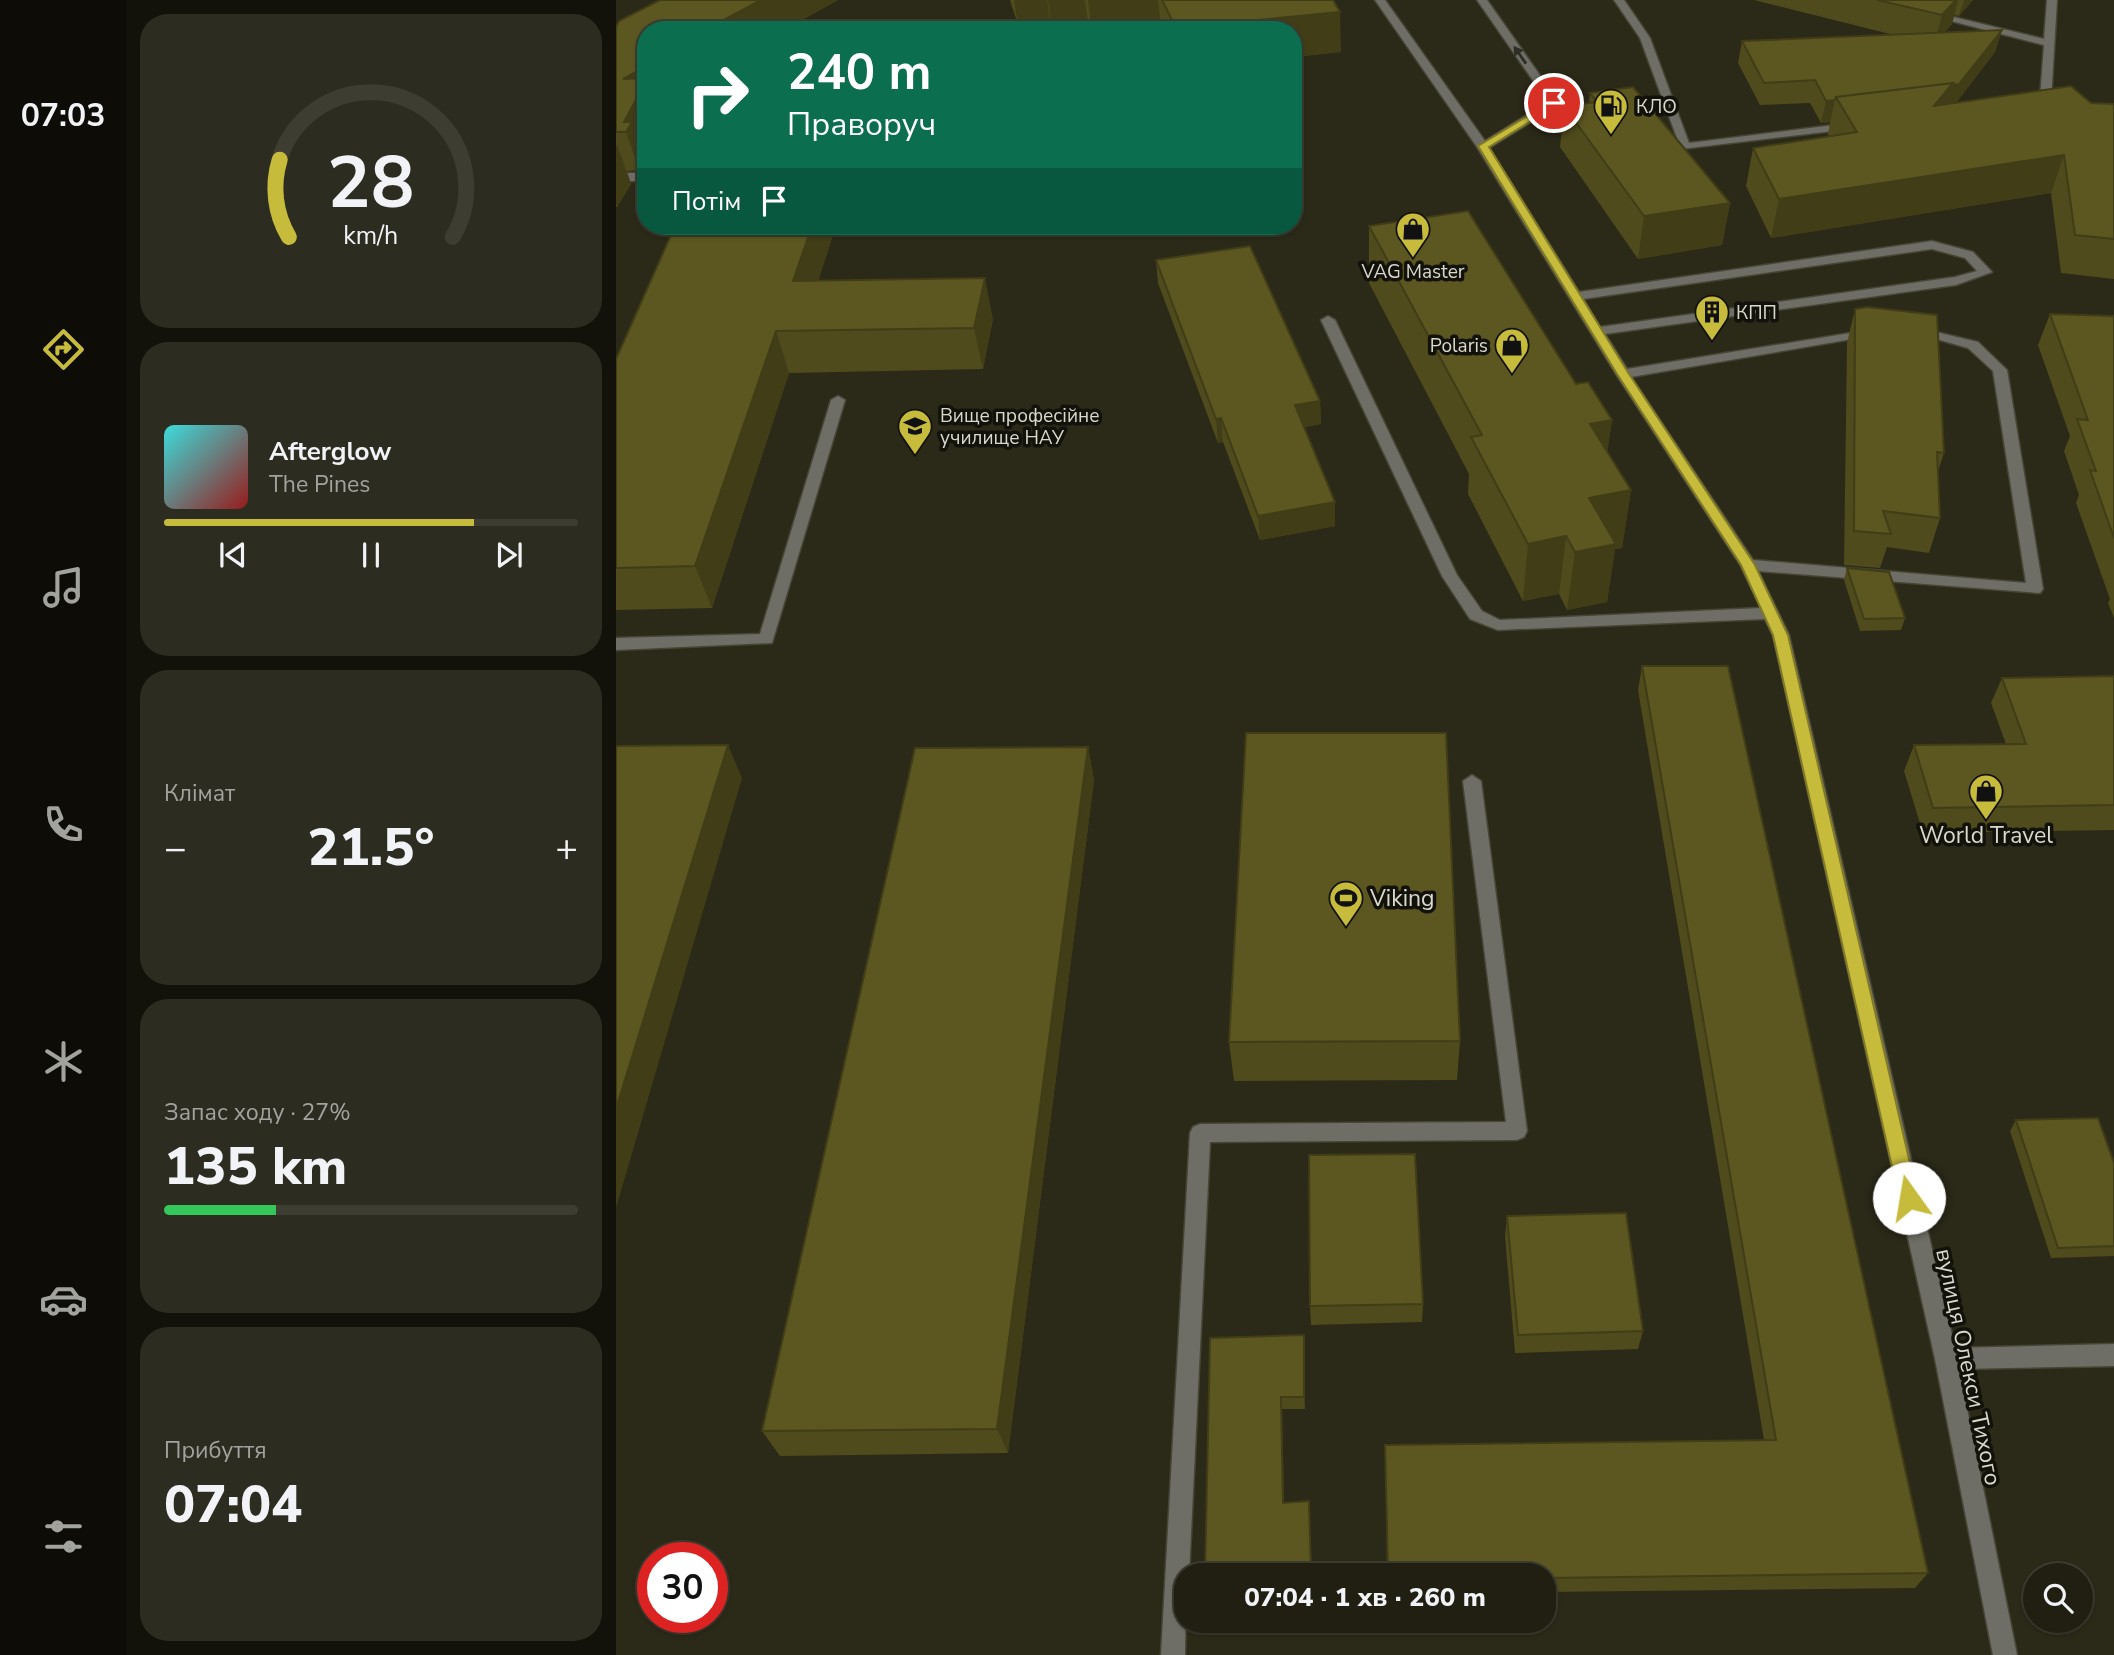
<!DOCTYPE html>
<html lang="uk">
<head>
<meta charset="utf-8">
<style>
	body { margin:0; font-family:"Nunito Sans",sans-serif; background:#2d2c20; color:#f1f3f6; height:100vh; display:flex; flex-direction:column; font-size:26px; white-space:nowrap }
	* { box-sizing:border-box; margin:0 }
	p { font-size:23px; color:#a2a29f }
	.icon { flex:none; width:38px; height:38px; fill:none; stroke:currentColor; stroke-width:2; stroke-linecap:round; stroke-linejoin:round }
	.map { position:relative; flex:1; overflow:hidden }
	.drawer { display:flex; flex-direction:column; gap:14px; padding:14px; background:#12110a; width:490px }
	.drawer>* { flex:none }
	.hud { position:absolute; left:21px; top:21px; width:665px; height:214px; border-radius:28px; box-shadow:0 2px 5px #0004,0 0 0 2px #3d3d32; background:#0b6e4f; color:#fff; overflow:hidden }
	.buttons { position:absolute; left:1407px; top:1563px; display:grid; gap:14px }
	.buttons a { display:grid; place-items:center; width:70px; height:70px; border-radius:50%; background:#201f12; box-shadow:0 2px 5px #0004,0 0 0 2px #3d3d32; font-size:35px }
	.speed { position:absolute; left:21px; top:1542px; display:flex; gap:14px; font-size:35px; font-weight:700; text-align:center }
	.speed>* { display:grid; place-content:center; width:91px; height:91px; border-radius:50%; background:#201f12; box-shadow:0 2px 5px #0004,0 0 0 2px #3d3d32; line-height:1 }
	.speed .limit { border:10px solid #d22; background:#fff; color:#111 }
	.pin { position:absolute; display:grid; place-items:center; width:60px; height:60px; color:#fff; margin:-30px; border:4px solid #fff; border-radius:50%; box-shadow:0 2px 7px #0007 }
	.me { position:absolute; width:77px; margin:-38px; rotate:347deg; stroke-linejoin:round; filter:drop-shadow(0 0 5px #0008) }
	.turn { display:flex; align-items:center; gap:24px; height:147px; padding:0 35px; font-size:32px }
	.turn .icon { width:91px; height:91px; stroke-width:2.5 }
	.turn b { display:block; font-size:49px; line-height:60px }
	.then { display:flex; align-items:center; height:66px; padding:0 35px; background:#0003; gap:14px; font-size:26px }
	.big { font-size:52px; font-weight:800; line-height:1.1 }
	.drawer .card { flex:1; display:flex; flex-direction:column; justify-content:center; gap:10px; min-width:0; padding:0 24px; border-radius:28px; background:#2d2c20 }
	.drawer .dial { align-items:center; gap:0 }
	.dial svg { height:182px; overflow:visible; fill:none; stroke:#3d3d32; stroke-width:7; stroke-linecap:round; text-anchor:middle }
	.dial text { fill:#f1f3f6; stroke:none }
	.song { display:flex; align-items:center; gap:21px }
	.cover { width:84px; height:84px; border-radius:10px; background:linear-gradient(135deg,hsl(180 70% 55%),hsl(0 70% 35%)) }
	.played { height:7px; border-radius:4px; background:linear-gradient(90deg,#c7bb3c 75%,#3d3d32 75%) }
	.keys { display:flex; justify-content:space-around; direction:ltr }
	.heat { display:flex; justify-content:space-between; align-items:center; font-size:38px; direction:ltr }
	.charge { height:10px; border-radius:5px; background:linear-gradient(90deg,#34c759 27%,#3d3d32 0) }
	.trip { position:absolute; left:558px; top:1563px; width:382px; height:70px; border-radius:28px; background:#201f12; box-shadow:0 2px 5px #0004,0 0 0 2px #3d3d32; font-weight:800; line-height:70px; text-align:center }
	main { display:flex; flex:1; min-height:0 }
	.tabs { display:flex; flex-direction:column; width:126px; justify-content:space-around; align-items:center; background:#0d0c07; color:#a2a29f }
	.tabs .icon { width:49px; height:49px }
	.tabs .selected { color:#c7bb3c }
	.tabs b { font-size:32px; color:#f1f3f6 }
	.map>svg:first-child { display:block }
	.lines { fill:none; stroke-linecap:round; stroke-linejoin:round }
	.minor-casing { stroke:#474535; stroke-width:3 }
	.minor { fill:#6f6e66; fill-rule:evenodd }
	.wall { fill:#4f4b1c }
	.shaded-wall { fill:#403d17 }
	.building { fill:#5c5721; stroke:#403d17; stroke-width:2 }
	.oneway { fill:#2e2e26 }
	.route { fill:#c7bb3c; stroke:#817a27; stroke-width:2 }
	.labels { text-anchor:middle; stroke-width:7; stroke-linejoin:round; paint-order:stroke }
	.far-poi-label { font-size:19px; fill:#d9d8cd; stroke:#12120a; text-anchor:start }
	.poi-label { font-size:23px; fill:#d9d8cd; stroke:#12120a }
	.street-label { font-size:23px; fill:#d9d8cd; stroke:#12120a }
</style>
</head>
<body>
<main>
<nav class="tabs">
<b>07:03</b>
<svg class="icon selected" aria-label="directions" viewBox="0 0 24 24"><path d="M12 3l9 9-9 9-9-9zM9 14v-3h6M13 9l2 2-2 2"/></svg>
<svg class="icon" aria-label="music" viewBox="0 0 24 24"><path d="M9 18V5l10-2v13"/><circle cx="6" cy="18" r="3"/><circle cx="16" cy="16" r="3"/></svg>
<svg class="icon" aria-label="phone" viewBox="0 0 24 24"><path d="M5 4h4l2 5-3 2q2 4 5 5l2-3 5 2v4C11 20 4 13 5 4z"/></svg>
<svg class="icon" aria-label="climate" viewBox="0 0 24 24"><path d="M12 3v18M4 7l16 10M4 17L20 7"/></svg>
<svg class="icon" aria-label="car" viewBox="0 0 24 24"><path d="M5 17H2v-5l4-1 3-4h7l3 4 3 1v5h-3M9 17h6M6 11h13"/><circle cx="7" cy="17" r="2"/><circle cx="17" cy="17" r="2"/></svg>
<svg class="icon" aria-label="filters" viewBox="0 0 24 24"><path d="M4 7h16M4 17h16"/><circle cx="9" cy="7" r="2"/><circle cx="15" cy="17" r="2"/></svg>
</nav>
<section class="drawer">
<div class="card dial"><svg viewBox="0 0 100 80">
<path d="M14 69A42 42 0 1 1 86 69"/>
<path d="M14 69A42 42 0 0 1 10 35" stroke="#c7bb3c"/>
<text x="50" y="56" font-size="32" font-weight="700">28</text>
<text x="50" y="72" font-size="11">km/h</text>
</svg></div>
<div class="card">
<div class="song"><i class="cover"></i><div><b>Afterglow</b><p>The Pines</p></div></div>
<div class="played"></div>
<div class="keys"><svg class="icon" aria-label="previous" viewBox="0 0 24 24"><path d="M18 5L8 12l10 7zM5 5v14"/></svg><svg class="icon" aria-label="pause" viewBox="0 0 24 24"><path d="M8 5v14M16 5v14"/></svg><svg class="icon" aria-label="next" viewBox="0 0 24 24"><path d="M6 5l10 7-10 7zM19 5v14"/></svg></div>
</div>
<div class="card"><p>Клімат</p>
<div class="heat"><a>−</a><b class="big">21.5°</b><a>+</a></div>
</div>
<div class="card"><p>Запас ходу · 27%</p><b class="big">135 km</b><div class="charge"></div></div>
<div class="card"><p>Прибуття</p><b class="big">07:04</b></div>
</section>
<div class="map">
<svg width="1498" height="1655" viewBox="0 0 1498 1655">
	<rect width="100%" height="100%" fill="#2b2918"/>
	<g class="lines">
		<g class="minor-casing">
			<path id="minor" d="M 759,0 L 769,0 L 869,141 L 932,102 L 861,0 L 871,0 L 942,101 L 942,105 L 873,148 L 963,292 L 1316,241 L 1357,252 L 1376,272 L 1340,285 L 989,334 L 1011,369 L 1259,329 L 1261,332 L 1254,336 L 1015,377 L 1137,560 L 1410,583 L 1377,371 L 1352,348 L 1292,331 L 1299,327 L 1362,342 L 1391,370 L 1427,589 L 1424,593 L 1142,571 L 1173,635 L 1339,1348 L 1498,1344 L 1498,1366 L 1343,1369 L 1401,1655 L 1377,1655 L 1319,1359 L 1157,635 L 1149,619 L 882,630 L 854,619 L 826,576 L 705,320 L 712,316 L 719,320 L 841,575 L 866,611 L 884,620 L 1145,608 L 1125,566 L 1000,374 L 861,147 ZM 1316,249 L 1349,258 L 1361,271 L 1339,277 L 984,327 L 967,299 Z
				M 998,0 L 1008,0 L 1034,38 L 1073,143 L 1234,123 L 1240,126 L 1234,129 L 1065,149 L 1024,38 Z
				M 1431,0 L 1441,0 L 1435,101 C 1430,106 1417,107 1412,102 L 1424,98 L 1428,45 L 1308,14 L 1313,11 L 1428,39 Z
				M 197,25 L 201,26 L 201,30 L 190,30 Z
				M 0,173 L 30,173 L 30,181 L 0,181 Z
				M 222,396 L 229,400 L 156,643 L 0,650 L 0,638 L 144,634 L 215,400 Z
				M 856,775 L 865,781 L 911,1131 L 908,1137 L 901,1140 L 594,1142 L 573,1575 L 570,1575 L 569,1655 L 545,1655 L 574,1133 L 577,1127 L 584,1124 L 890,1122 L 847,781 Z"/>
		</g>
		<use href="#minor" class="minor"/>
	</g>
	<path class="wall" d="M 44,0 L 222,0 L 168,30 L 30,30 L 26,151 L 29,161 L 23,170 L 11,171 L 15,184 L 1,207 L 0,207 L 0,27 Z
		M 394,0 L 717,0 L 725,52 L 677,57 L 677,30 L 546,30 L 545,28 L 528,30 L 474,30 L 472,24 L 436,28 L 434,21 L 402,25 Z
		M 1138,0 L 1357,0 L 1343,16 L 1338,15 L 1336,24 L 1329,32 L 1386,30 L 1379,52 L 1340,103 L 1498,104 L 1498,279 L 1445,273 L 1435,193 L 1155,238 L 1130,186 L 1137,148 L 1213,136 L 1212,134 L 1214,122 L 1205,123 L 1194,103 L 1144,105 L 1122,63 L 1126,41 L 1278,35 Z
		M 974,93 L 1114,203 L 1106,245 L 1022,259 L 944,147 L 948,106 L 973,103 Z
		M 59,226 L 220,226 L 202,281 L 377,319 L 367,369 L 173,373 L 96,608 L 0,610 L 0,359 Z
		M 753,226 L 960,384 L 996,420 L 991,451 L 1015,490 L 1006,548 L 999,549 L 991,602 L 951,610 L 943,594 L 907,601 L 852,494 L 853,474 L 753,283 Z
		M 540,260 L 704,401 L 705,424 L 688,427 L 719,526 L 644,540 L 607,442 L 602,443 L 542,283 Z
		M 1239,309 L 1328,453 L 1322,471 L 1324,518 L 1313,553 L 1271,547 L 1264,568 L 1228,565 L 1231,343 Z
		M 1434,314 L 1498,316 L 1498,618 L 1492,603 L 1494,599 L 1460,503 L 1463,495 L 1448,451 L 1454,436 L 1422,345 Z
		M 1231,568 L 1289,618 L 1285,630 L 1244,631 L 1228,580 Z
		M 1026,666 L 1312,1573 L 1299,1588 L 928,1592 L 928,1575 L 771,1575 L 769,1445 L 1148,1440 L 1022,690 Z
		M 1498,676 L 1498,830 L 1307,833 L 1288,771 L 1298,745 L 1390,744 L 1375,703 L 1386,678 Z
		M 472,747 L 478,780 L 392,1453 L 164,1456 L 146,1431 Z
		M 844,1041 L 841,1080 L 618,1081 L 613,1042 Z
		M 1400,1120 L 1498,1163 L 1498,1256 L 1435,1258 L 1394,1131 Z
		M 891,1216 L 1027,1331 L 1022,1349 L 899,1353 L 889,1236 Z
		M 807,1304 L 806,1322 L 695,1325 L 694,1306 Z
		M 688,1335 L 689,1409 L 666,1409 L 668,1503 L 693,1501 L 696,1575 L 589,1575 Z"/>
	<path class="shaded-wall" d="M 145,0 L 222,0 L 168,30 L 89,30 Z
		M 398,0 L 431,0 L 434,21 L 402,25 Z
		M 432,0 L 469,0 L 472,24 L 436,28 Z
		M 472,0 L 542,0 L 545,28 L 528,30 L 476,30 Z
		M 1340,0 L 1342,0 L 1336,24 L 1318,44 L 1326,15 Z
		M 1348,0 L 1357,0 L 1343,16 Z
		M 724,12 L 725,52 L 677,57 L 677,30 L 560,30 L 560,28 Z
		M 1386,30 L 1379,52 L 1337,107 L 1233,120 L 1337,83 Z
		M 30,66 L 30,144 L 26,151 L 29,161 L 23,170 L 10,132 L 8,122 L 7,79 Z
		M 1219,100 L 1214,122 L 1205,123 L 1210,101 Z
		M 1,145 L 15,184 L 1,207 L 0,203 L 0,147 Z
		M 1448,155 L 1435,193 L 1155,238 L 1163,199 Z
		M 1114,203 L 1106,245 L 1022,259 L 1028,216 Z
		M 196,226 L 220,226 L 189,322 L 177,281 Z
		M 369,278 L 377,319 L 367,369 L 358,328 Z
		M 160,331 L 173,373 L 96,608 L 79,566 Z
		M 704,401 L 705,424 L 680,429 L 679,405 Z
		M 605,418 L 607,442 L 602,443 L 600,419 Z
		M 996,420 L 988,477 L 974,424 Z
		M 1015,490 L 1006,548 L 999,549 L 991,602 L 951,610 L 959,552 L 973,498 Z
		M 719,502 L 719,526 L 644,540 L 642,516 Z
		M 950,536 L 943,594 L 907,601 L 912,544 Z
		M 112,745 L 126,778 L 0,1208 L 0,1109 Z
		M 472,747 L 478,780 L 392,1453 L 381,1429 Z
		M 688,1335 L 689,1348 L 689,1409 L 688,1397 Z
		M 665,1397 L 666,1409 L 668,1513 L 667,1503 Z"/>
	<path class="building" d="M 44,0 L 145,0 L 89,30 L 30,30 L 30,66 L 7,79 L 30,78 L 30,81 L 8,122 L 16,122 L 10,132 L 0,132 L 0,27 L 3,21 Z
		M 546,0 L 717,0 L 724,12 L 560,28 Z
		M 1261,0 L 1340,0 L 1326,15 Z
		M 1386,30 L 1343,84 L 1336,85 L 1337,83 L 1220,97 L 1219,100 L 1210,101 L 1199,80 L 1148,83 L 1126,41 Z
		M 1337,83 L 1318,106 L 1455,86 L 1475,103 L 1498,104 L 1498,239 L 1459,235 L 1448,155 L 1163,199 L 1137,148 L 1241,132 L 1220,97 Z
		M 1017,87 L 1114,203 L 1028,216 L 948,106 L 981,102 L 974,93 Z
		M 852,211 L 960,384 L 972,382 L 996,420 L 974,424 L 1015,490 L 973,498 L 1000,544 L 959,552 L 950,536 L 912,544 L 855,437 L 866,435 L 753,226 Z
		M 59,226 L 196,226 L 177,281 L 369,278 L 358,328 L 160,331 L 79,566 L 0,568 L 0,359 Z
		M 634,246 L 704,401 L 679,405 L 719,502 L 642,516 L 605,418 L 600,419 L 540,260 Z
		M 1251,307 L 1321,315 L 1328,453 L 1321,452 L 1324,518 L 1267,511 L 1275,534 L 1238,531 L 1239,309 Z
		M 1434,314 L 1498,316 L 1498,538 L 1474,470 L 1480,471 L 1461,419 L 1472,420 Z
		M 1231,568 L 1273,572 L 1289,618 L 1248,619 Z
		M 1026,666 L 1112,666 L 1312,1573 L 928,1578 L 928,1575 L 772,1575 L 769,1445 L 1160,1440 Z
		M 1498,676 L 1498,805 L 1317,808 L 1298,745 L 1410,744 L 1386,678 Z
		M 630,733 L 830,733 L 844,1041 L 613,1042 Z
		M 112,745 L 0,1109 L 0,746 Z
		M 472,747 L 381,1429 L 146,1431 L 299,748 Z
		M 1482,1118 L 1498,1163 L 1498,1246 L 1442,1248 L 1400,1120 Z
		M 799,1154 L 807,1304 L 694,1306 L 693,1155 Z
		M 1010,1213 L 1027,1331 L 902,1335 L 891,1216 Z
		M 688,1335 L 688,1397 L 665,1397 L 667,1503 L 693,1501 L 695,1572 L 649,1575 L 589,1575 L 594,1338 Z"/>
	<defs><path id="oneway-solid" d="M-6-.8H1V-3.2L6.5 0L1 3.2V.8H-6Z" transform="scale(1.75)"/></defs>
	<use class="oneway" href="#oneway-solid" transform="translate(904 55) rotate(-125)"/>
	<path class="route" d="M 938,100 L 941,105 L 873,147 L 1013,374 L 1139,565 L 1172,635 L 1302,1198 L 1300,1204 L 1293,1206 L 1286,1204 L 1283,1198 L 1157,635 L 1125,565 L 1001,374 L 862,146 Z"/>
	<defs>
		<g id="fuel-pin" transform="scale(1.75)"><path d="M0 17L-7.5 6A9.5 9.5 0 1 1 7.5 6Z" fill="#c7bb3c" stroke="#12120a"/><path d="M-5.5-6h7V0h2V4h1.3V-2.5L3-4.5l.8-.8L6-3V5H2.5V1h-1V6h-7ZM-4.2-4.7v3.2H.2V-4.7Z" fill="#111"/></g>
		<g id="shop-pin" transform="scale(1.75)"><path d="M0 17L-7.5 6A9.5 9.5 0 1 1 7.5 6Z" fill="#c7bb3c" stroke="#12120a"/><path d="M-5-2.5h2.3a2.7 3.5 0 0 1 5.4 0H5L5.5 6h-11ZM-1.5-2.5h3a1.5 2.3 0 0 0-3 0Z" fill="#111"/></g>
		<g id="building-pin" transform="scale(1.75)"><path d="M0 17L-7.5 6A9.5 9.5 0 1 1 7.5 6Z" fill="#c7bb3c" stroke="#12120a"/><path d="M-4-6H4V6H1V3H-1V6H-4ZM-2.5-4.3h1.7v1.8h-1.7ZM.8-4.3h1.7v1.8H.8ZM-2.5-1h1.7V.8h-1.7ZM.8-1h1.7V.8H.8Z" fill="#111"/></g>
		<g id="university-pin" transform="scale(1.75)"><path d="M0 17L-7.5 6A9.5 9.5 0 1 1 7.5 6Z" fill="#c7bb3c" stroke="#12120a"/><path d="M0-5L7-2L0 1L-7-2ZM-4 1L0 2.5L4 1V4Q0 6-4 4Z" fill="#111"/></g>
		<g id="stadium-pin" transform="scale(1.75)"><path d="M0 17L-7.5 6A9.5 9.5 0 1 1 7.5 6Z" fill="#c7bb3c" stroke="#12120a"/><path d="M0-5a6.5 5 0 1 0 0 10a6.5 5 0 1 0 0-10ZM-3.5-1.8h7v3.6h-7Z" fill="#111"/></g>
	</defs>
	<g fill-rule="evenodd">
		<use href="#fuel-pin" x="995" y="106"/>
		<use href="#shop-pin" x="797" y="229"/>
		<use href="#building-pin" x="1096" y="312"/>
		<use href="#shop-pin" x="896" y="345"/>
		<use href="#university-pin" x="299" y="426"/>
		<use href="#shop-pin" x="1370" y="791"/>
		<use href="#stadium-pin" x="730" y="898"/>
	</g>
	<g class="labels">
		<g class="far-poi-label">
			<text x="1020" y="113">КЛО</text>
			<text x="797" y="278" text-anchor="middle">VAG Master</text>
			<text x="1120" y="319">КПП</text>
			<text x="872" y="352" text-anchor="end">Polaris</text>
			<text x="324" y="422">Вище професійне<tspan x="324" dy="22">училище НАУ</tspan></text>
		</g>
		<g class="poi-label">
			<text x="1370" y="843">World Travel</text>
			<text x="754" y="906" text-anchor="start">Viking</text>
		</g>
		<g class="street-label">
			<text transform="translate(1353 1367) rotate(78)" y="8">вулиця Олекси Тихого</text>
		</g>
	</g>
</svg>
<div class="buttons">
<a><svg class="icon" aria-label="search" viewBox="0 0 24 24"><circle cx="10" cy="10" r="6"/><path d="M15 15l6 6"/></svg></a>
</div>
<div class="speed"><div class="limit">30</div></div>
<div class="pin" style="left:938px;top:103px;background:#d93025"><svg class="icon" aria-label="arrive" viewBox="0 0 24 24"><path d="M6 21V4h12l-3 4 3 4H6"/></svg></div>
<svg class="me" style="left:1293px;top:1198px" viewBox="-20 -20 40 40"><circle r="19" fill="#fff"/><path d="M0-13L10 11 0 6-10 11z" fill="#c7bb3c"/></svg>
<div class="trip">07:04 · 1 хв · 260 m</div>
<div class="hud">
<div class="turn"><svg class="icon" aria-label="right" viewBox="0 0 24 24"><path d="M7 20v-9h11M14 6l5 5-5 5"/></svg><div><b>240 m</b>Праворуч</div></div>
<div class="then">Потім<svg class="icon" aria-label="arrive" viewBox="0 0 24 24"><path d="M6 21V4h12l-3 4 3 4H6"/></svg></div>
</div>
</div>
</main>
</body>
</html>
